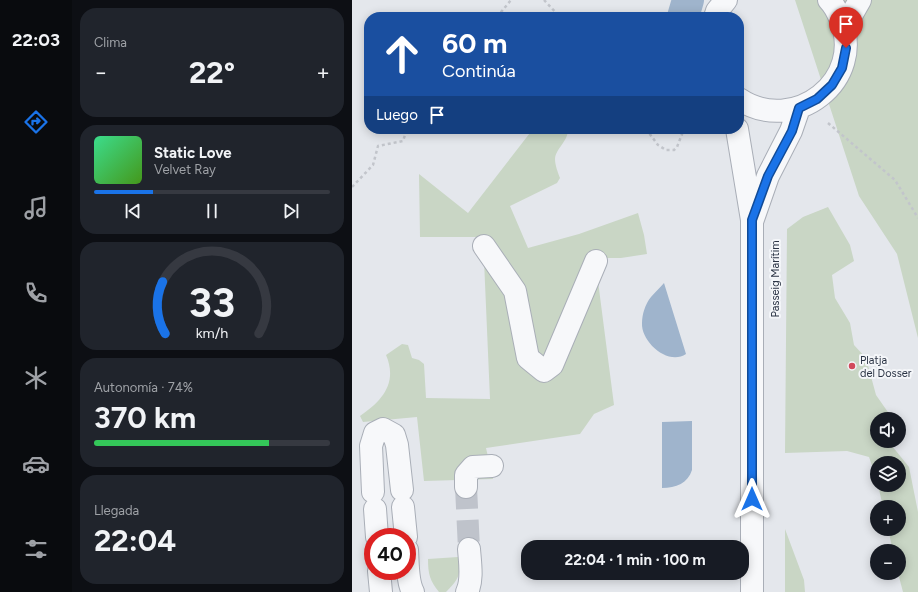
<!DOCTYPE html>
<html lang="es">
<head>
<meta charset="utf-8">
<style>
	body { margin:0; font-family:Figtree,sans-serif; background:#20242c; color:#f1f3f6; height:100vh; display:flex; flex-direction:column; font-size:15px; white-space:nowrap }
	* { box-sizing:border-box; margin:0 }
	p { font-size:13px; color:#9ea1a6 }
	.icon { flex:none; width:22px; height:22px; fill:none; stroke:currentColor; stroke-width:2; stroke-linecap:round; stroke-linejoin:round }
	.map { position:relative; flex:1; overflow:hidden }
	.sheet { display:flex; flex-direction:column; gap:8px; padding:8px; background:#0d0f14; width:280px }
	.sheet>* { flex:none }
	.banner { position:absolute; left:12px; top:12px; width:380px; height:122px; border-radius:16px; box-shadow:0 2px 10px #0003; background:#1a4fa0; color:#fff; overflow:hidden }
	.controls { position:absolute; left:518px; top:412px; display:grid; gap:8px }
	.controls a { display:grid; place-items:center; width:36px; height:36px; border-radius:50%; background:#171b24; box-shadow:0 2px 10px #0003; font-size:20px }
	.speed { position:absolute; left:12px; top:528px; display:flex; gap:8px; font-size:20px; font-weight:700; text-align:center }
	.speed>* { display:grid; place-content:center; width:52px; height:52px; border-radius:50%; background:#171b24; box-shadow:0 2px 10px #0003; line-height:1 }
	.speed .limit { border:6px solid #d22; background:#fff; color:#111 }
	.pin { position:absolute; display:grid; place-items:center; width:34px; height:34px; color:#fff; margin:-41px -17px; border-radius:50% 50% 50% 0; rotate:-45deg; box-shadow:0 0 4px #0007 }
	.pin .icon { rotate:45deg }
	.me { position:absolute; width:44px; margin:-22px; rotate:0deg; stroke-linejoin:round; filter:drop-shadow(0 0 3px #0008) }
	.turn { display:flex; align-items:center; gap:14px; height:84px; padding:0 12px; font-size:18px }
	.turn .icon { width:52px; height:52px; stroke-width:2.5 }
	.turn b { display:block; font-size:28px; line-height:34px }
	.then { display:flex; align-items:center; height:38px; padding:0 12px; background:#0003; gap:8px; font-size:15px }
	.big { font-size:30px; font-weight:700; line-height:1.1 }
	.sheet .widget { flex:1; display:flex; flex-direction:column; justify-content:center; gap:6px; min-width:0; padding:0 14px; border-radius:16px; background:#20242c }
	.sheet .dial { align-items:center; gap:0 }
	.dial svg { height:104px; overflow:visible; fill:none; stroke:#363941; stroke-width:7; stroke-linecap:round; text-anchor:middle }
	.dial text { fill:#f1f3f6; stroke:none }
	.song { display:flex; align-items:center; gap:12px }
	.cover { width:48px; height:48px; border-radius:6px; background:linear-gradient(135deg,hsl(150 70% 55%),hsl(100 70% 35%)) }
	.played { height:4px; border-radius:2px; background:linear-gradient(90deg,#1a73e8 25%,#363941 25%) }
	.keys { display:flex; justify-content:space-around; direction:ltr }
	.heat { display:flex; justify-content:space-between; align-items:center; font-size:22px; direction:ltr }
	.charge { height:6px; border-radius:3px; background:linear-gradient(90deg,#34c759 74%,#363941 0) }
	.trip { position:absolute; left:169px; top:540px; width:228px; height:40px; border-radius:16px; background:#171b24; box-shadow:0 2px 10px #0003; font-weight:700; line-height:40px; text-align:center }
	main { display:flex; flex:1; min-height:0 }
	.menu { display:flex; flex-direction:column; width:72px; justify-content:space-around; align-items:center; background:#090b0e; color:#9ea1a6 }
	.menu .icon { width:28px; height:28px }
	.menu .on { color:#1a73e8 }
	.menu b { font-size:18px; color:#f1f3f6 }
	.map>svg:first-child { display:block }
	.green { fill:#c9d6c5 }
	.water { fill:#9fb4cc }
	.lines { fill:none; stroke-linecap:round; stroke-linejoin:round }
	.canal { stroke:#9fb4cc; stroke-width:32 }
	.minor-tunnel { stroke:#bfc3cb; stroke-width:22; stroke-dasharray:22 11; stroke-linecap:butt }
	.minor-casing { stroke:#a9aeb7; stroke-width:24 }
	.path { stroke:#c2c5cb; stroke-width:2.5; stroke-dasharray:3 3; stroke-linecap:butt }
	.minor { stroke:#f7f8fa; stroke-width:22 }
	.route-casing { stroke:#114b97; stroke-width:10 }
	.route { stroke:#1a73e8; stroke-width:7 }
	.poi-dot { fill:#d1495b; stroke:#f4f6f9; stroke-width:1.5 }
	.labels { text-anchor:middle; stroke-width:4; stroke-linejoin:round; paint-order:stroke }
	.street-label { font-size:11px; fill:#2b3445; stroke:#f4f6f9 }
	.poi-label { font-size:11px; fill:#2b3445; stroke:#f4f6f9; text-anchor:start }
</style>
</head>
<body>
<main>
<nav class="menu">
<b>22:03</b>
<svg class="icon on" aria-label="directions" viewBox="0 0 24 24"><path d="M12 3l9 9-9 9-9-9zM9 14v-3h6M13 9l2 2-2 2"/></svg>
<svg class="icon" aria-label="music" viewBox="0 0 24 24"><path d="M9 18V5l10-2v13"/><circle cx="6" cy="18" r="3"/><circle cx="16" cy="16" r="3"/></svg>
<svg class="icon" aria-label="phone" viewBox="0 0 24 24"><path d="M5 4h4l2 5-3 2q2 4 5 5l2-3 5 2v4C11 20 4 13 5 4z"/></svg>
<svg class="icon" aria-label="climate" viewBox="0 0 24 24"><path d="M12 3v18M4 7l16 10M4 17L20 7"/></svg>
<svg class="icon" aria-label="car" viewBox="0 0 24 24"><path d="M5 17H2v-5l4-1 3-4h7l3 4 3 1v5h-3M9 17h6M6 11h13"/><circle cx="7" cy="17" r="2"/><circle cx="17" cy="17" r="2"/></svg>
<svg class="icon" aria-label="filters" viewBox="0 0 24 24"><path d="M4 7h16M4 17h16"/><circle cx="9" cy="7" r="2"/><circle cx="15" cy="17" r="2"/></svg>
</nav>
<section class="sheet">
<div class="widget"><p>Clima</p>
<div class="heat"><a>−</a><b class="big">22°</b><a>+</a></div>
</div>
<div class="widget">
<div class="song"><i class="cover"></i><div><b>Static Love</b><p>Velvet Ray</p></div></div>
<div class="played"></div>
<div class="keys"><svg class="icon" aria-label="previous" viewBox="0 0 24 24"><path d="M18 5L8 12l10 7zM5 5v14"/></svg><svg class="icon" aria-label="pause" viewBox="0 0 24 24"><path d="M8 5v14M16 5v14"/></svg><svg class="icon" aria-label="next" viewBox="0 0 24 24"><path d="M6 5l10 7-10 7zM19 5v14"/></svg></div>
</div>
<div class="widget dial"><svg viewBox="0 0 100 80">
<path d="M14 69A42 42 0 1 1 86 69"/>
<path d="M14 69A42 42 0 0 1 12 29" stroke="#1a73e8"/>
<text x="50" y="56" font-size="32" font-weight="700">33</text>
<text x="50" y="72" font-size="11">km/h</text>
</svg></div>
<div class="widget"><p>Autonomía · 74%</p><b class="big">370 km</b><div class="charge"></div></div>
<div class="widget"><p>Llegada</p><b class="big">22:04</b></div>
</section>
<div class="map">
<svg width="566" height="592" viewBox="0 0 566 592">
	<rect width="100%" height="100%" fill="#e4e7ec"/>
	<path class="green" d="M 443,0 L 566,0 L 566,338 L 545,254 L 507,196 Z
		M 181,129 L 216,129 C 216,142 204,148 203,159 C 203,165 206,173 208,178 L 205,183 L 158,206 L 176,248 L 227,234 L 286,213 L 292,235 L 295,254 L 269,258 L 243,258 L 262,405 L 242,414 L 228,434 L 134,448 L 141,479 L 72,481 L 65,417 L 11,422 L 8,416 C 30,401 46,383 34,355 L 50,344 L 56,345 L 60,358 L 67,360 L 72,364 L 74,398 L 138,399 L 131,237 L 68,237 L 67,174 L 116,213 Z
		M 476,207 L 498,245 L 502,261 L 480,275 L 483,298 L 498,323 L 502,345 L 514,358 L 524,395 L 538,415 L 538,419 L 525,419 L 525,441 L 536,441 L 557,467 L 566,512 L 566,592 L 551,592 L 546,573 L 547,551 L 541,551 L 536,529 L 547,529 L 547,507 L 531,507 L 526,485 L 547,485 L 547,463 L 525,463 L 525,480 L 517,457 L 495,451 L 433,453 L 435,229 L 451,217 Z
		M 433,529 L 452,580 L 453,592 L 433,592 Z
		M 106,557 C 110,574 106,580 94,592 L 87,592 C 78,581 76,574 76,559 Z"/>
	<path class="water" d="M 312,283 L 334,354 C 316,366 289,342 290,323 C 290,315 293,304 299,297 C 303,292 308,288 312,283 Z
		M 340,421 L 340,470 C 336,483 324,488 310,488 L 310,422 Z"/>
	<g class="lines">
		<path class="canal" d="M 331,17 L 336,0"/>
		<path class="minor-tunnel" d="M 114,487 L 117,549"/>
		<g class="minor-casing">
			<path id="minor" d="M 363,17 L 365,11 L 374,0
				M 492,28 L 508,0
				M 387,99 C 442,136 515,80 488,18 C 485,11 482,5 477,0
				M 385,129 L 400,220 L 400,592
				M 401,219 L 416,176 L 439,131 L 447,108
				M 132,246 L 163,291 L 176,358 L 192,371 L 200,365 L 244,261
				M 114,487 L 114,475 L 121,467 L 140,466
				M 21,492 L 19,446 L 23,433 L 31,429 L 42,435 L 45,445 L 50,490
				M 51,507 L 54,537
				M 23,509 L 25,537
				M 55,550 C 56,563 55,581 61,592
				M 27,571 L 29,592
				M 115,592 C 121,580 118,563 117,549"/>
		</g>
		<path class="path" d="M 192,0 L 208,17
			M 145,17 L 159,0
			M 476,123 L 543,180 L 566,218
			M 294,129 L 306,145 L 314,150 L 322,150 L 325,147 L 332,129
			M 0,187 L 21,165 L 26,146 L 51,141 L 55,129"/>
		<use href="#minor" class="minor"/>
	</g>
	<g class="lines">
		<g class="route-casing">
			<path id="route" d="M 400,499 L 400,220 L 416,176 L 440,131 L 447,108 L 465,99 L 480,85 L 490,68 L 494,48"/>
		</g>
		<use href="#route" class="route"/>
	</g>
	<circle class="poi-dot" cx="500" cy="366" r="4"/>
	<g class="labels">
		<g class="street-label">
			<text transform="translate(423 279) rotate(-90)" y="4">Passeig Marítim</text>
		</g>
		<g class="poi-label">
			<text x="508" y="364">Platja<tspan x="508" dy="13">del Dosser</tspan></text>
		</g>
	</g>
</svg>
<div class="controls">
<a><svg class="icon" aria-label="sound" viewBox="0 0 24 24"><path d="M4 9h4l5-4v14l-5-4H4zM17 9q2 3 0 6"/></svg></a>
<a><svg class="icon" aria-label="layers" viewBox="0 0 24 24"><path d="M12 4l9 5-9 5-9-5zM3 14l9 5 9-5"/></svg></a>
<a>+</a>
<a>−</a>
</div>
<div class="speed"><div class="limit">40</div></div>
<div class="pin" style="left:494px;top:48px;background:#d93025"><svg class="icon" aria-label="arrive" viewBox="0 0 24 24"><path d="M6 21V4h12l-3 4 3 4H6"/></svg></div>
<svg class="me" style="left:400px;top:499px" viewBox="-20 -20 40 40"><path d="M0-17L14 15 0 8-14 15z" fill="#1a73e8" stroke="#fff" stroke-width="4"/></svg>
<div class="trip">22:04 · 1 min · 100 m</div>
<div class="banner">
<div class="turn"><svg class="icon" aria-label="ahead" viewBox="0 0 24 24"><path d="M12 20V5M6 11l6-6 6 6"/></svg><div><b>60 m</b>Continúa</div></div>
<div class="then">Luego<svg class="icon" aria-label="arrive" viewBox="0 0 24 24"><path d="M6 21V4h12l-3 4 3 4H6"/></svg></div>
</div>
</div>
</main>
</body>
</html>
